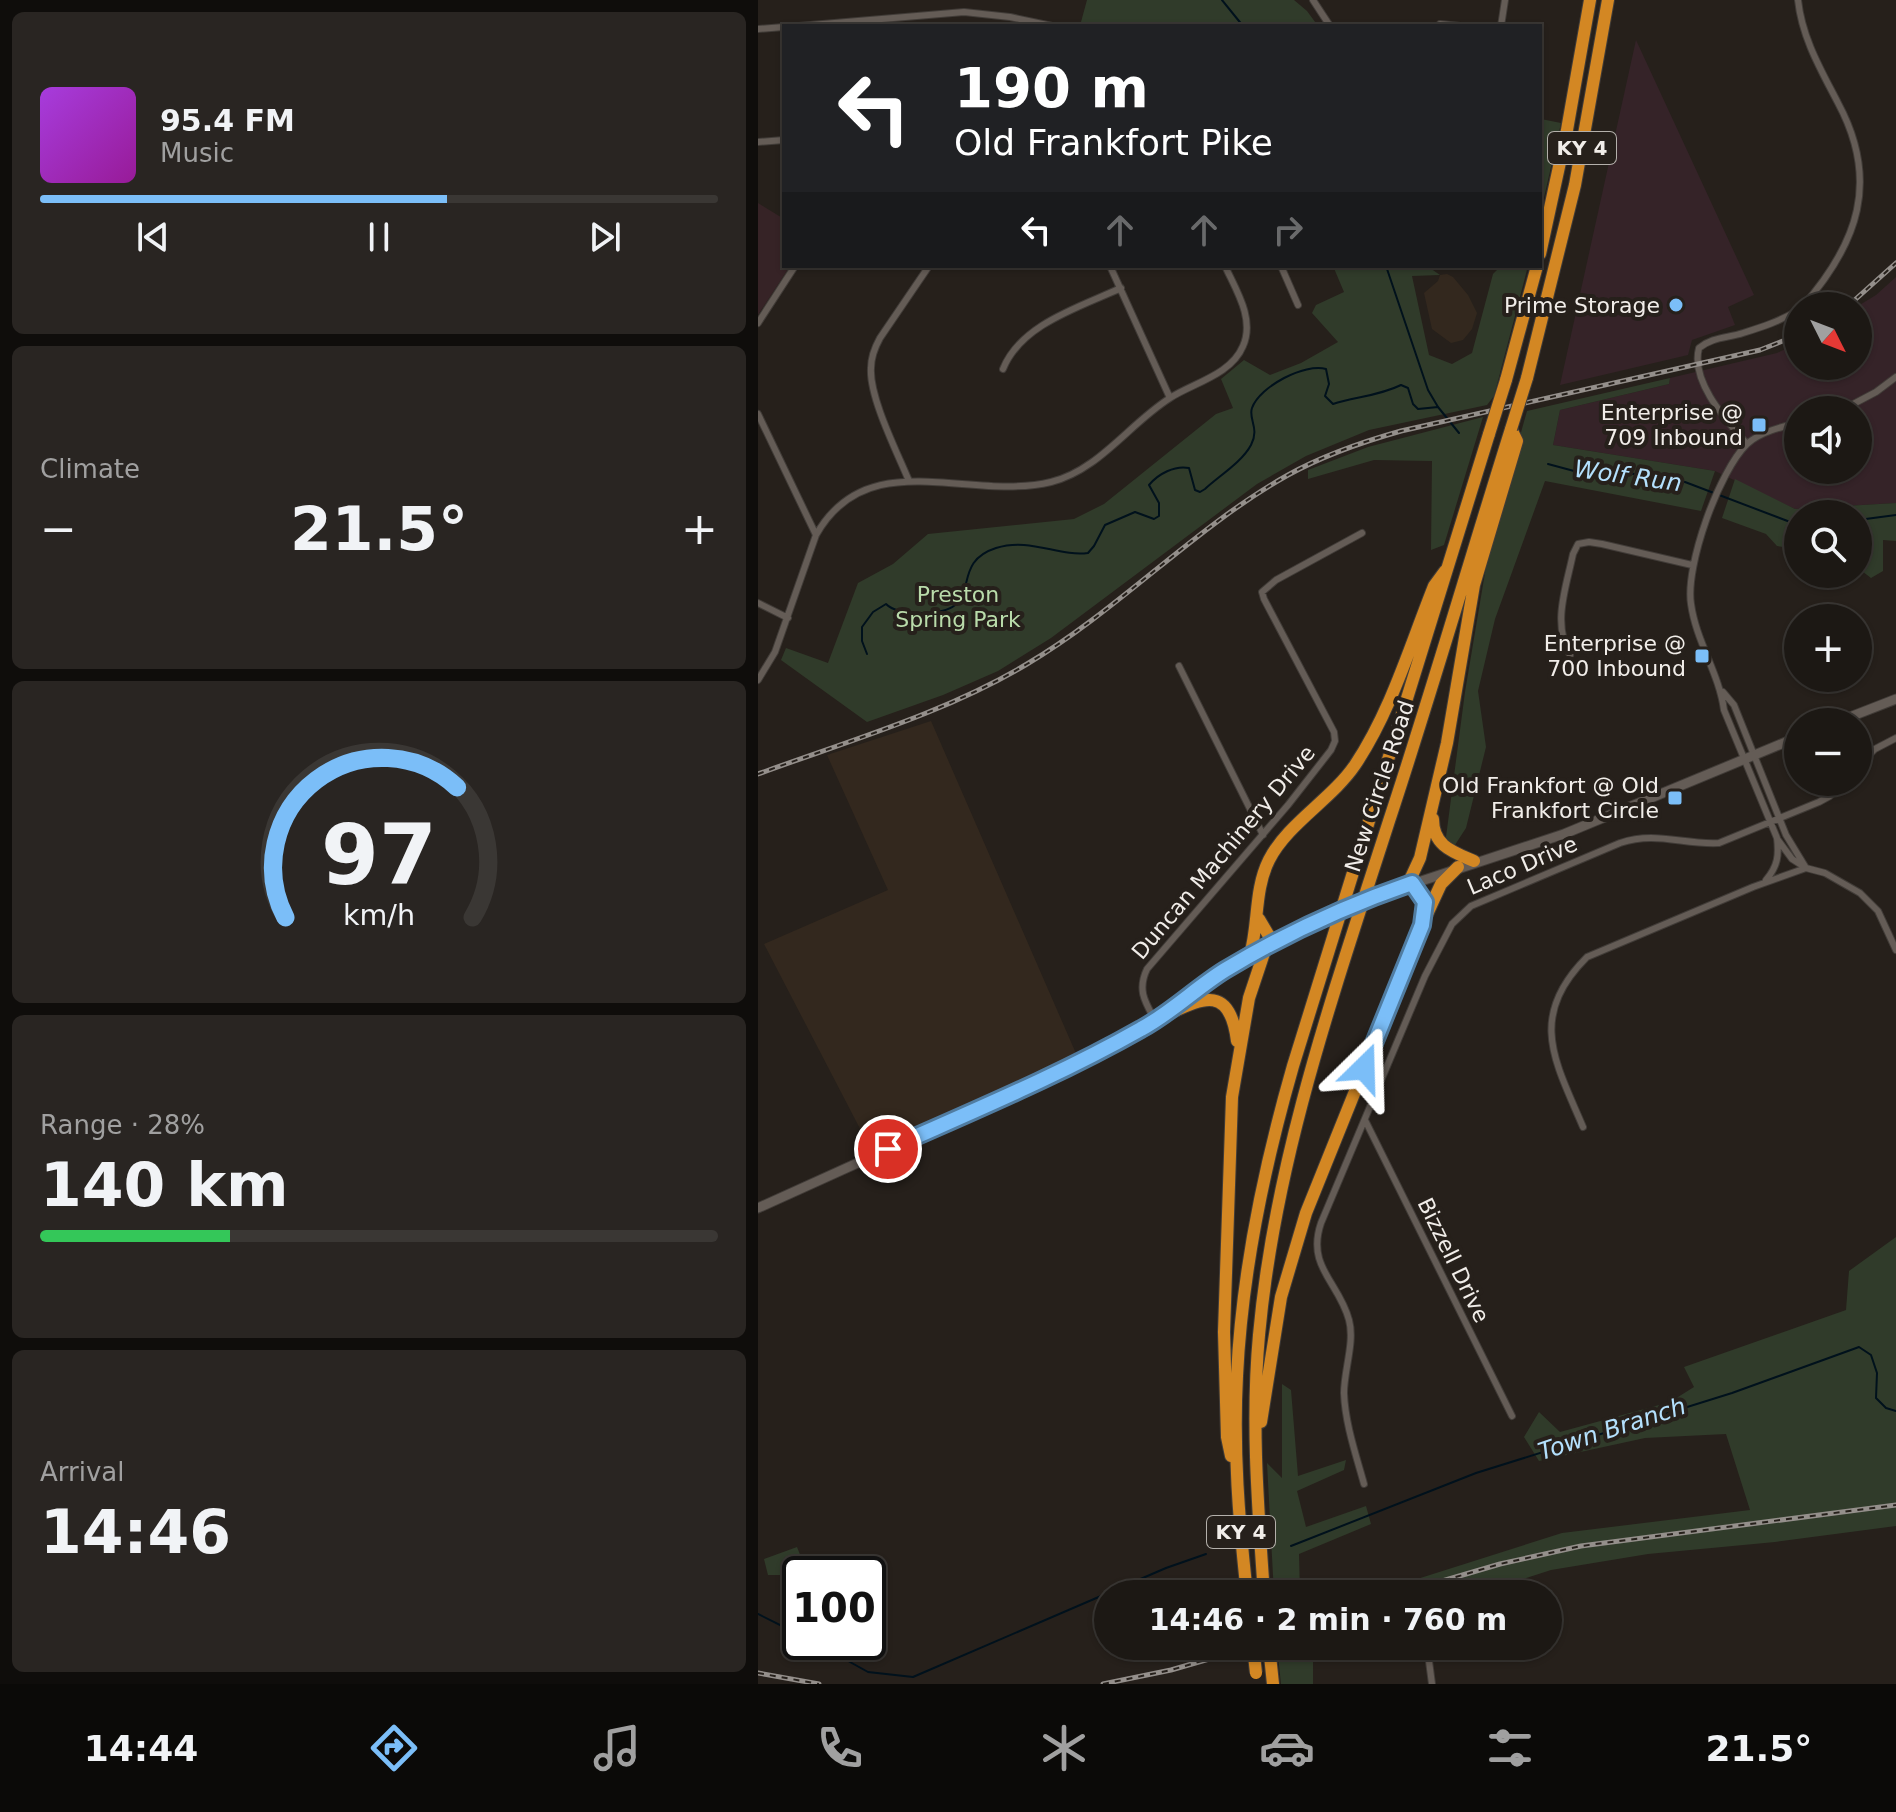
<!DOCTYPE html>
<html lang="en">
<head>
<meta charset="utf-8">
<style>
	body { margin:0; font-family:"DejaVu Sans",sans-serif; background:#292522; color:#f1f3f6; height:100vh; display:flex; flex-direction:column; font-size:30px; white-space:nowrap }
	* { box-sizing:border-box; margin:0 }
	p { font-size:26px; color:#a0a0a0 }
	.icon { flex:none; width:44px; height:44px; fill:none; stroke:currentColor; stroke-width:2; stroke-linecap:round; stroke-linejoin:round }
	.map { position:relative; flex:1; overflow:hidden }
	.side { display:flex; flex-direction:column; gap:12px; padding:12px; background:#0f0d0b; width:758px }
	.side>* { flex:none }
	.top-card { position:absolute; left:24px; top:24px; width:760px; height:244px; border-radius:0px; box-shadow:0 2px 6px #0004,0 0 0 2px #3a3734; background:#202124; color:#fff; overflow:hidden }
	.needle { width:52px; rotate:132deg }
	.tools { position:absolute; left:1026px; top:292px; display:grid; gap:16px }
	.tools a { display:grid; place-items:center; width:88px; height:88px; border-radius:50%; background:#1c1814; box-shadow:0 2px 6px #0004,0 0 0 2px #3a3734; font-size:40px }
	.speed { position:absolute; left:24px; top:1556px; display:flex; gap:16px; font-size:40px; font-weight:700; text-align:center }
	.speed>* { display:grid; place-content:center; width:104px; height:104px; border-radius:50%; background:#1c1814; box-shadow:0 2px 6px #0004,0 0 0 2px #3a3734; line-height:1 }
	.speed .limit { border:4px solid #111; border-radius:12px; background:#fff; color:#111 }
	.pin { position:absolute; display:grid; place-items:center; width:68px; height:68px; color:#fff; margin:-34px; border:4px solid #fff; border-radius:50%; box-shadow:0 2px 8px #0007 }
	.me { position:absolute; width:88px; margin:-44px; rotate:22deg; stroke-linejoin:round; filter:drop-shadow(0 0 6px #0008) }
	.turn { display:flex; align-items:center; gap:28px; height:168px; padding:0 40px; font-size:36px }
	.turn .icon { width:104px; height:104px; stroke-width:2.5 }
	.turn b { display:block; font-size:56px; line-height:68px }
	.lanes { display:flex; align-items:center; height:76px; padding:0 40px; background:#0003; justify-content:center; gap:40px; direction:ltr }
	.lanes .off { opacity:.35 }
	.big { font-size:60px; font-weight:700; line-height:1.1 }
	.side .tile { flex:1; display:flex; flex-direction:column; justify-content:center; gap:12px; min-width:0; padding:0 28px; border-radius:12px; background:#292522 }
	.side .dial { align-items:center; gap:0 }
	.dial svg { height:208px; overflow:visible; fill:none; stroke:#3a3734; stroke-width:7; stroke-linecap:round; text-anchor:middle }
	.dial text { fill:#f1f3f6; stroke:none }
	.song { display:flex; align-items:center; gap:24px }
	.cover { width:96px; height:96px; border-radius:12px; background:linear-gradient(135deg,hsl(280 70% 55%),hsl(300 70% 35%)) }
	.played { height:8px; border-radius:4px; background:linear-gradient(90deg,#7bbef8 60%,#3a3734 60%) }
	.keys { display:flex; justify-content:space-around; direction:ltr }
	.heat { display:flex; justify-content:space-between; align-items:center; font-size:44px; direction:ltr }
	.charge { height:12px; border-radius:6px; background:linear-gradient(90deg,#34c759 28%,#3a3734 0) }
	.trip { position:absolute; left:336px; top:1580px; width:468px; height:80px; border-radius:40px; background:#1c1814; box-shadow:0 2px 6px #0004,0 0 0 2px #3a3734; font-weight:700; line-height:80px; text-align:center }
	.tabs { display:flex; height:128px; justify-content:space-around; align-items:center; background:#0b0a08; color:#a0a0a0 }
	.tabs .icon { width:56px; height:56px }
	.tabs .current { color:#7bbef8 }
	.tabs b { font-size:36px; color:#f1f3f6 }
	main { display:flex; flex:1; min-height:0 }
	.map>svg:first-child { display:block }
	.commercial { fill:#352328; fill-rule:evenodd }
	.built { fill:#33281e }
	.education { fill:#362326 }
	.green { fill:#303b2a }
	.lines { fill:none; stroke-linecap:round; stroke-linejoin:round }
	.stream { stroke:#00111c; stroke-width:2 }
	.street-casing { stroke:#413c38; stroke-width:8 }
	.secondary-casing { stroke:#413c38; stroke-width:11 }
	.highway-casing { stroke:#413c38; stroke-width:14 }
	.street { stroke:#645c56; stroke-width:6 }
	.secondary { stroke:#645c56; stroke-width:9 }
	.highway { stroke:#d38723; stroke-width:12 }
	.rail-casing { stroke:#948f8b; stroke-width:5 }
	.rail { stroke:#26201b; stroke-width:2; stroke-dasharray:6; stroke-linecap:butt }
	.secondary-bridge-casing { stroke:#413c38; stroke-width:11; stroke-linecap:butt }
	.highway-bridge-casing { stroke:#413c38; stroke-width:14; stroke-linecap:butt }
	.secondary-bridge { stroke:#645c56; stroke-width:9 }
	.highway-bridge { stroke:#d38723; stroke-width:12 }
	.route-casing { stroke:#507ca1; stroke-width:20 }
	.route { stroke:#7bbef8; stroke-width:14 }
	.poi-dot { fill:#7bbef8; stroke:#26201b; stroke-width:3 }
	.labels { text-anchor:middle; stroke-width:8; stroke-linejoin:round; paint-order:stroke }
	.shield { fill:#26201b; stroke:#b4b0ab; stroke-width:2 }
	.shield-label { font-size:20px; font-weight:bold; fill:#f1ede9 }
	.poi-label { font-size:22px; fill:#f1ede9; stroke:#26201b; text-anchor:end }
	.park-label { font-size:22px; fill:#b9dbaa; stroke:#26201b }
	.street-label { font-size:22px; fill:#f1ede9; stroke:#26201b }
	.water-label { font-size:24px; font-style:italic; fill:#b4e0fd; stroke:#26201b }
</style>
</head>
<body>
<main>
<section class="side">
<div class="tile">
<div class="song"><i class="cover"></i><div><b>95.4 FM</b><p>Music</p></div></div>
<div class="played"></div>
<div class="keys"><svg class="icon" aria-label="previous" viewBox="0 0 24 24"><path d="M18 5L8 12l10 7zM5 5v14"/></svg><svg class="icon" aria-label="pause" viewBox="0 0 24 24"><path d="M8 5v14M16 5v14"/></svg><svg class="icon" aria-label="next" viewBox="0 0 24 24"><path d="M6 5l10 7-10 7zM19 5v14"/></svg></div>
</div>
<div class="tile"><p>Climate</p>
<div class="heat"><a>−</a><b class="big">21.5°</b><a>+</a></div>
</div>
<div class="tile dial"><svg viewBox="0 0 100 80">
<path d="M14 69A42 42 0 1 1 86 69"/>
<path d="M14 69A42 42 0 0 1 80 19" stroke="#7bbef8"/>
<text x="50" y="56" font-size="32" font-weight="700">97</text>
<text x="50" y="72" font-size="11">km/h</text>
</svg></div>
<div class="tile"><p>Range · 28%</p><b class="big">140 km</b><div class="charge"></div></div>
<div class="tile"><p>Arrival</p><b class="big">14:46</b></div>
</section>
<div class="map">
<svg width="1138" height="1684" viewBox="0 0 1138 1684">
	<rect width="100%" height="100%" fill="#26201b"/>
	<path class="commercial" d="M 878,40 L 996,295 L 970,307 L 977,325 L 934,340 L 930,355 L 802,385 Z
		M 1138,277 L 1138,503 L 1037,509 L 957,471 L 795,445 L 802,410 L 911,384 L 912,378 L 1019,353 L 1040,343 L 1040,366 L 1100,366 L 1100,306 L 1118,295 ZM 1040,410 L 1100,410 L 1100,470 L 1040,470 Z"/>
	<path class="built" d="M 689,274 L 695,277 L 710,295 L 719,313 L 714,329 L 705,340 L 693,343 L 674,329 L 666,293 L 680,281 L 682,275 Z
		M 173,721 L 320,1058 L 111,1146 L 6,944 L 130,890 L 69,755 Z"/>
	<path class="education" d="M 0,203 L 26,219 L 26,266 L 32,266 L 0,315 Z"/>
	<path class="green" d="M 329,0 L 536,0 L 549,11 L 560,26 L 337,26 L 323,22 Z
		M 783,119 L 803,123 L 782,215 L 782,123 Z
		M 575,266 L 669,266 L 682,275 L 654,276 L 671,355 L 694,364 L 714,353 L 735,274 L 743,266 L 770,266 L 736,396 L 729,405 L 611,430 L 548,456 L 499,484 L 293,638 L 240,671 L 185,695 L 109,722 L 23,660 L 28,648 L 70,663 L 100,583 L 135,564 L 170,534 L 316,519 L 346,504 L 458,414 L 475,408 L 463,379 L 486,360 L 512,375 L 543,363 L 580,342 L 554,313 L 558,305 L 586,292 Z
		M 912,378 L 911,384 L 802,410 L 795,445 L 957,471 L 943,511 L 787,481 L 737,619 L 720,691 L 728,747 L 708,828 L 695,848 L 688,837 L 707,692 L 732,543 L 769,411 Z
		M 725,417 L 686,545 L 673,550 L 674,461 L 616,460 L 550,479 L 550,470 L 610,447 Z
		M 977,479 L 1037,509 L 1138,503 L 1138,541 L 1125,540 L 1125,571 L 1113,578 L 1100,568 L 1100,514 L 1040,514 L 1040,549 L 1019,546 L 1008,534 L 964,518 Z
		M 1138,1237 L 1138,1526 L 1017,1542 L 890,1554 L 793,1570 L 718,1594 L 612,1594 L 804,1533 L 992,1510 L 968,1434 L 887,1438 L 781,1461 L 766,1437 L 781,1412 L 802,1432 L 912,1402 L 936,1387 L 926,1367 L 1088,1310 L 1091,1271 Z
		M 524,1384 L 533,1390 L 540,1476 L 588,1460 L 586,1470 L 539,1491 L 548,1527 L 608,1506 L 613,1524 L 541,1554 L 542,1594 L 516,1594 L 509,1463 L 524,1478 Z
		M 39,1547 L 47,1567 L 24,1575 L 10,1575 L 6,1559 Z
		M 519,1646 L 555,1646 L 555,1684 L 523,1684 Z"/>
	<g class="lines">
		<path class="stream" d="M 464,0 L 485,26
			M 628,266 L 670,390 L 680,407 L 701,433
			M 790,464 L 816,471 L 863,472 L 927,482 L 1040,525
			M 1100,520 L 1138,515
			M 109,654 L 104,641 L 104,627 L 115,612 L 128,604 C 135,611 146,612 157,613 C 235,616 185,565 238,548 C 272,537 301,557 330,553 L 336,546 L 347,525 L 377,512 L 396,519 L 401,516 L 401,503 L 391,485 C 400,474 417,465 431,468 L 437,490 L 442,492 L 447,489 C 461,476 484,462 493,445 C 502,428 490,419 494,408 C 502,386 547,363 568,369 L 571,384 L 567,396 L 575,404 C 596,397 621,396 643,385 L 650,388 L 655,404 L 660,409 L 680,407
			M 533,1546 L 718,1473 L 974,1393 L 1101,1347 L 1113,1355 L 1119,1373 L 1118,1398 L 1128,1408 L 1138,1411
			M 0,1614 L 42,1635
			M 56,1642 L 110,1672 L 155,1677 L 408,1568 L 448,1554"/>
		<g class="street-casing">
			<path id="street" d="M 555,0 L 572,26
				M 1040,0 C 1044,38 1063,70 1080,103 C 1122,181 1100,243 1045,306
				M 682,24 L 702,26
				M 41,26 L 206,12 L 252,17 L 294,26
				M 743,26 L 747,0
				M 0,29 L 26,27
				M 0,142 L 26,140
				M 352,266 L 412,398
				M 523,266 L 540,305
				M 0,323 L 37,266
				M 245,369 C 263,324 322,307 363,288
				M 1084,410 L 1118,392 L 1138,377
				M 0,414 L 58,535
				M 989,444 C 969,421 932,382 941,348 C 954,337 970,338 985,333 C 1004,327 1023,321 1040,310
				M 151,481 C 139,452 111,397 113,368 C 113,357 117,347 122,338 L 171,266
				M 0,603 L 30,618
				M 812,655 C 794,623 808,588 815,554 L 820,544 L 831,542 L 844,544 L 934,565
				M 421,666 L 505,835
				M 0,680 L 17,652 L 58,535 C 110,443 211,502 293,482 C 341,470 371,424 412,398 C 435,383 473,375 485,346 C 497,319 478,290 467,266
				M 965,692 L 976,705 L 1028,835 L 1048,868
				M 1100,766 L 1117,749 L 1138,738
				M 1020,840 L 1034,859 L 1048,868
				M 1008,880 C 1020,866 1021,855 1019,838 L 966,710 C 961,673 938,641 933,604 C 927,566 961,471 989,444 C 1002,432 1023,427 1040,423
				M 397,1020 C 387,1002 379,990 389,969 L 530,805 L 573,750 L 577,741 L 576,732 L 506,599 L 504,592 L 518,580 L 604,533
				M 607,1120 L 754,1416
				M 825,1127 C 797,1061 769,1017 829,957 L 995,887 L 1048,868 L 1067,873 L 1102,893 L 1120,911 L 1138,950
				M 606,1484 C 598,1455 587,1423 586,1393 C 586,1370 597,1342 591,1320 C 581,1282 548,1267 563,1223 L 667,976 L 694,924 L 713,906 L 862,843 C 898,831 925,845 961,843 L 1061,802 L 1072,796 L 1086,782
				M 669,1646 L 674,1684"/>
		</g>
		<g class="secondary-casing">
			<path id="secondary" d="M 1079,722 L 1138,699
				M 639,889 L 806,834 L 1040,737
				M 413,1009 L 464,972 L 544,929
				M 0,1208 L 285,1079 L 345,1051 L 401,1017"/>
		</g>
		<g class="highway-casing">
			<path id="highway" d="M 782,254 L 809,130 L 832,0
				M 769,378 L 817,185 L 850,0
				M 748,380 L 779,266
				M 675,819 C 675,846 695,852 716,861
				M 654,883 L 667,902 L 666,914
				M 650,884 L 662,858 L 689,743 L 716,585 L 759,441 L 753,429
				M 501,919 L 511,936 L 521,941
				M 492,955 C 501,924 496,890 511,860 C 529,824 574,799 597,765 C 633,711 652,646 676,586 L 687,571
				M 397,1020 C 437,1003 471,977 479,1041
				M 503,1422 L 523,1297 L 548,1213 L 664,925 L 683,884 L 700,867
				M 473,1456 L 469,1437 L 466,1332 L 474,1097 L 491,998 L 508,947
				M 489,1594 C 481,1522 475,1449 479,1376 C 484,1270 506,1167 535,1066 L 731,434
				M 506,1594 C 500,1508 493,1421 501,1335 C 517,1158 577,989 631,821 C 674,691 712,559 753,429
				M 511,1646 L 515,1684"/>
		</g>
		<use href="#street" class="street"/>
		<use href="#secondary" class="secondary"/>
		<use href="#highway" class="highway"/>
		<g class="rail-casing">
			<path id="rail" d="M 1090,306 L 1138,263
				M 0,774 C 90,741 187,713 269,664 C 362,609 437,527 530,475 C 566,455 604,442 643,431 L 1002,350 L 1040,335
				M 640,1594 L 742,1564 L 823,1546 L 1138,1505
				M 0,1673 L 61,1684
				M 345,1684 L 413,1670 L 496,1646"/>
		</g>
		<use href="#rail" class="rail"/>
		<g class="secondary-bridge-casing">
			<path id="secondary-bridge" d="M 544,929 L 639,889"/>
		</g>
		<g class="highway-bridge-casing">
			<path id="highway-bridge" d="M 753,429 L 769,378
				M 731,434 L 748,380
				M 495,1646 L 498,1673"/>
		</g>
		<use href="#secondary-bridge" class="secondary-bridge"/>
		<use href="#highway-bridge" class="highway-bridge"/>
	</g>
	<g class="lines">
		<g class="route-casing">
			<path id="route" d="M 130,1149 C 215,1111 302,1075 383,1029 C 413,1013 438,988 467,970 C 525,935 590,905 654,883 L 667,902 L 664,925 L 606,1068"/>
		</g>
		<use href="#route" class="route"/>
	</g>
	<g class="poi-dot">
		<circle cx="918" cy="305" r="8"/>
		<rect x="993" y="417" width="16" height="16" rx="4"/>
		<rect x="936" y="648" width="16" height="16" rx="4"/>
		<rect x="909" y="790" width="16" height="16" rx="4"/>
	</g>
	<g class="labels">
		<g class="shield">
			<rect x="790" y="132" width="68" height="32" rx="6"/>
			<rect x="449" y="1516" width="68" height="32" rx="6"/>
		</g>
		<g class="shield-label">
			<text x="824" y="155">KY 4</text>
			<text x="483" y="1539">KY 4</text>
		</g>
		<g class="poi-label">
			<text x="902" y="313">Prime Storage</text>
			<text x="985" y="420">Enterprise @<tspan x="985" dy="25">709 Inbound</tspan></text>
			<text x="928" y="651">Enterprise @<tspan x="928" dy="25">700 Inbound</tspan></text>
			<text x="901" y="793">Old Frankfort @ Old<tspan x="901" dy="25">Frankfort Circle</tspan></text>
		</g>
		<g class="park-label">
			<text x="200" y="602">Preston<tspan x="200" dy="25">Spring Park</tspan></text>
		</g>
		<g class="street-label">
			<text transform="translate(621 786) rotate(-72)" y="8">New Circle Road</text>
			<text transform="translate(465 852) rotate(-50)" y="8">Duncan Machinery Drive</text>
			<text transform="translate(764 865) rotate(-23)" y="8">Laco Drive</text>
			<text transform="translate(696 1260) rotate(64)" y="8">Bizzell Drive</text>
		</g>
		<g class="water-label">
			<text transform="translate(870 476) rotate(8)" y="8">Wolf Run</text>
			<text transform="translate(854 1429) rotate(-18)" y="8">Town Branch</text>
		</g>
	</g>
</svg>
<div class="tools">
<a><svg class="needle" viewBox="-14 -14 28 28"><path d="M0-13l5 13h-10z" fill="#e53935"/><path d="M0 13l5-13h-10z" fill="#a0a0a0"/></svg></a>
<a><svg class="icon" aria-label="sound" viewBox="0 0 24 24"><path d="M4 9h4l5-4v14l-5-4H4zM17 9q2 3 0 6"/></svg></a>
<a><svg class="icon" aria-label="search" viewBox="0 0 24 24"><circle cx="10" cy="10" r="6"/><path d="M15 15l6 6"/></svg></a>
<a>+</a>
<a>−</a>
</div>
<div class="speed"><div class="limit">100</div></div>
<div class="pin" style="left:130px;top:1149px;background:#d93025"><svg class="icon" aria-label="arrive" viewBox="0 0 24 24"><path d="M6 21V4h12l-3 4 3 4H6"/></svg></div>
<svg class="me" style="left:606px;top:1068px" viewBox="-20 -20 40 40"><path d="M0-17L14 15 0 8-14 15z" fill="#7bbef8" stroke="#fff" stroke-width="4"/></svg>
<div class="trip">14:46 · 2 min · 760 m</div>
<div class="top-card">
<div class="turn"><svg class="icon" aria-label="left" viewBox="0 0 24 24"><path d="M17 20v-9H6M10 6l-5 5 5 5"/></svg><div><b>190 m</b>Old Frankfort Pike</div></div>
<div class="lanes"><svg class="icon" aria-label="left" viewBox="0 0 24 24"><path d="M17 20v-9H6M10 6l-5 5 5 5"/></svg><svg class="icon off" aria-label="ahead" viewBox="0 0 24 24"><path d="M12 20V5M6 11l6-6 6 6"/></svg><svg class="icon off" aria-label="ahead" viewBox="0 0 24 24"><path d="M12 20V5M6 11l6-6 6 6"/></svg><svg class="icon off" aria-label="right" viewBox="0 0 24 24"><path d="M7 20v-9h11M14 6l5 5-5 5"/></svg></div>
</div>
</div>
</main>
<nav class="tabs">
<b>14:44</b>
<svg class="icon current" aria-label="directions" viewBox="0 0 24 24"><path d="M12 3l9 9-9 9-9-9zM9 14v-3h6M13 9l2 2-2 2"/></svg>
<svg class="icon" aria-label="music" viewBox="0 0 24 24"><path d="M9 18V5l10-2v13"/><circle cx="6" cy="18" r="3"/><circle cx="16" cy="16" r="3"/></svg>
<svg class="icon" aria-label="phone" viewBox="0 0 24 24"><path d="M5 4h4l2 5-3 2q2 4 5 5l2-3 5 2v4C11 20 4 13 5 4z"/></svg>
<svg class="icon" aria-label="climate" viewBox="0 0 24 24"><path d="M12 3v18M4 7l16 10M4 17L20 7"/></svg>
<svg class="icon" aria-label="car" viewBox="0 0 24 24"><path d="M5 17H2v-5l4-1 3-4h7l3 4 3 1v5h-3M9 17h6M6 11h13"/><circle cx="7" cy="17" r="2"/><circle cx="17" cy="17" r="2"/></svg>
<svg class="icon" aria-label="filters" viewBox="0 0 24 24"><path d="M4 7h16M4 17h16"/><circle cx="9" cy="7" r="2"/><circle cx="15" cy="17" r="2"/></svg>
<b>21.5°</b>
</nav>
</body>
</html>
